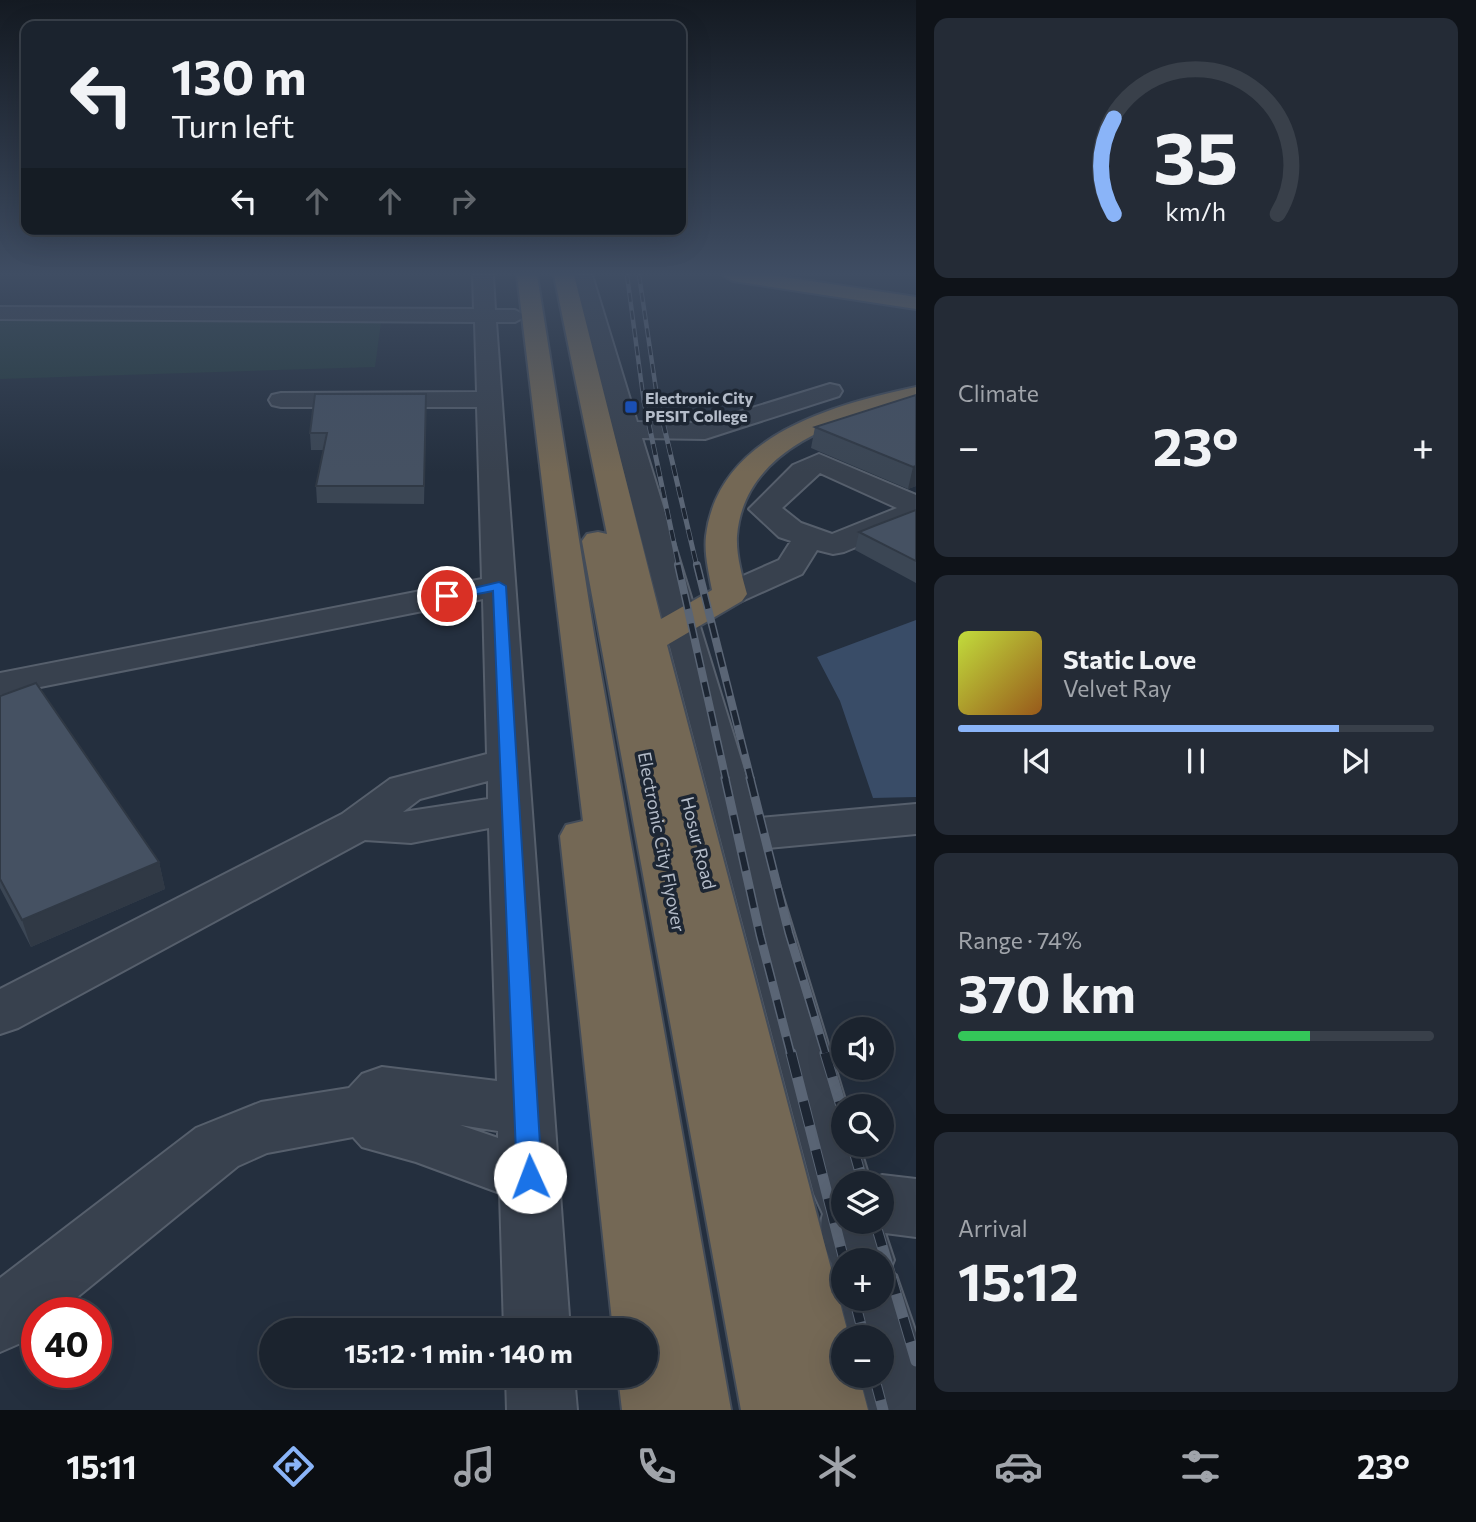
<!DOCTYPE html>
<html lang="en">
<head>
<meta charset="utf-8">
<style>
	body { margin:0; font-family:Commissioner,sans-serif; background:#242b36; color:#f1f3f6; height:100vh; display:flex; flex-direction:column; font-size:26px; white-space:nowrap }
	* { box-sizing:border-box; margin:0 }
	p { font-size:23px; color:#a0a4aa }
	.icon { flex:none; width:38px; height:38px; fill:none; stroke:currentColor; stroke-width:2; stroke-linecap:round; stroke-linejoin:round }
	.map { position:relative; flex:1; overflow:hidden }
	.panel { display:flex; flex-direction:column; gap:18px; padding:18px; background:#0f1319; width:560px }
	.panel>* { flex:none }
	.top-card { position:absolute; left:21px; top:21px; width:665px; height:214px; border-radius:14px; box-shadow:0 7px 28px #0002,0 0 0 2px #39404a; background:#1b232e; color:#f1f3f6; overflow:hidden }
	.fabs { position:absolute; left:831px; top:1017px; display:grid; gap:14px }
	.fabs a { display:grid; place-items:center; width:63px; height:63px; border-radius:50%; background:#1b232e; box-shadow:0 7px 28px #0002,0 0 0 2px #39404a; font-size:35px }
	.speed { position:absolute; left:21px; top:1297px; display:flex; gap:14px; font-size:35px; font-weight:700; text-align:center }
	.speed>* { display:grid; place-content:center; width:91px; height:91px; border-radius:50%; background:#1b232e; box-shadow:0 7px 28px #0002,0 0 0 2px #39404a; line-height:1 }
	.speed .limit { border:10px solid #d22; background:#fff; color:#111 }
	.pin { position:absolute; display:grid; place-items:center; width:60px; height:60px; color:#fff; margin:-30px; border:4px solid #fff; border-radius:50%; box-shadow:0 2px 7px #0007 }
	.me { position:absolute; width:77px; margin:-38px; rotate:358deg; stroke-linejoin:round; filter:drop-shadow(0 0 5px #0008) }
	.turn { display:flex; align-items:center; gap:24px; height:147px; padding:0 35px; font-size:32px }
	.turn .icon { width:91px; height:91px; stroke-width:2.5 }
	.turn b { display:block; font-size:49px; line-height:60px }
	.lanes { display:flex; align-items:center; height:66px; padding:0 35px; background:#0003; justify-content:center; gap:35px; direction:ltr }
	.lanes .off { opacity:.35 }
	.big { font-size:52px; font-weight:700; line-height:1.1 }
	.panel .widget { flex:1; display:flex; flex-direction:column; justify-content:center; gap:10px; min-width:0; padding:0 24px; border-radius:14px; background:#242b36 }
	.panel .dial { align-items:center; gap:0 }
	.dial svg { height:182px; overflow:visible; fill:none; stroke:#39404a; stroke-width:7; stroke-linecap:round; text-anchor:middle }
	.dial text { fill:#f1f3f6; stroke:none }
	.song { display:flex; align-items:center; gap:21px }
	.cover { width:84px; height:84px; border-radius:10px; background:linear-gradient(135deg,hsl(70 70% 55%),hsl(30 70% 35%)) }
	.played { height:7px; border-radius:4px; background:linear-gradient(90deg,#8ab4f8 80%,#39404a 80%) }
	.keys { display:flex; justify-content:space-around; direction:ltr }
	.heat { display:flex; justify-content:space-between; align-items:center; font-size:38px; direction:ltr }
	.charge { height:10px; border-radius:5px; background:linear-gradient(90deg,#34c759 74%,#39404a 0) }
	.trip { position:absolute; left:259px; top:1318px; width:399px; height:70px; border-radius:35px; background:#1b232e; box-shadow:0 7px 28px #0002,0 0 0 2px #39404a; font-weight:700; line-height:70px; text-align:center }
	.dock { display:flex; height:112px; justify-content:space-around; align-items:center; background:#0b0e12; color:#a0a4aa }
	.dock .icon { width:49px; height:49px }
	.dock .on { color:#8ab4f8 }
	.dock b { font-size:32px; color:#f1f3f6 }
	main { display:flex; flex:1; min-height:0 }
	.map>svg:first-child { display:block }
	.green { fill:#263c3f }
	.water { fill:#394c67 }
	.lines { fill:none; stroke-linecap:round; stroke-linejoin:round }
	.minor-casing { stroke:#565f6c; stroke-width:4 }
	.highway-casing { stroke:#434c59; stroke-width:4 }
	.minor { fill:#38414e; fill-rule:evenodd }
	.highway { fill:#746855; fill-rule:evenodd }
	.rail-far4-casing { stroke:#5a6575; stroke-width:4.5 }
	.rail-far3-casing { stroke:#5a6575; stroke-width:5 }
	.rail-far2-casing { stroke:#5a6575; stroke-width:8 }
	.rail-far1-casing { stroke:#5a6575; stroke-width:9 }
	.rail-casing { stroke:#5a6575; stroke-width:11 }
	.rail-far4 { stroke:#1d2633; stroke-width:2.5; stroke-dasharray:9; stroke-linecap:butt }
	.rail-far3 { stroke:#1d2633; stroke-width:3.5; stroke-dasharray:11; stroke-linecap:butt }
	.rail-far2 { stroke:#1d2633; stroke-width:5; stroke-dasharray:15; stroke-linecap:butt }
	.rail-far1 { stroke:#1d2633; stroke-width:6; stroke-dasharray:19; stroke-linecap:butt }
	.rail { stroke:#1d2633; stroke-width:9; stroke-dasharray:25; stroke-linecap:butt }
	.wall { fill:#3b4654 }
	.shaded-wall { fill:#303945 }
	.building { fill:#455162; stroke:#303945; stroke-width:2 }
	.route { fill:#1a73e8; stroke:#114b97; stroke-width:2 }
	.transit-dot { fill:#1a4fb4; stroke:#1d2633; stroke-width:2.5 }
	.labels { text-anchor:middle; stroke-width:7; stroke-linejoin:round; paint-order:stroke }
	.far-poi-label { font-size:16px; font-weight:bold; fill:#b4bcc9; stroke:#1d2633; text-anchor:start }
	.street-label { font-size:18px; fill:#b4bcc9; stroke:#1d2633 }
</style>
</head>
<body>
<main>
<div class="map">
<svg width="916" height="1410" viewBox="0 0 916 1410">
	<rect width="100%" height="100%" fill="#242f3e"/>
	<path class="green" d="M 0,318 L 381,322 L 375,367 L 0,379 Z"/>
	<path class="water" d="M 916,620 L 916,797 L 873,798 L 840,701 L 817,657 Z"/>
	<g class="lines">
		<g class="minor-casing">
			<path id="minor" d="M 473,275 L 493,275 L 495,310 L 515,310 L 526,316 L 515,322 L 496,322 L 570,1330 L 504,1330 L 500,1193 L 416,1162 L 362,1147 L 353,1137 L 267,1153 L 238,1166 L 59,1312 L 37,1312 L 37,1331 L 23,1342 L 0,1352 L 0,1278 L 196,1128 L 261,1102 L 349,1088 L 362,1074 L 382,1067 L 497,1081 L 489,828 L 411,843 L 365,840 L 18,1028 L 0,1034 L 0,989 L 342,814 L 390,779 L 487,754 L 483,599 L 0,695 L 0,673 L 482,579 L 477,407 L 281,407 L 272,405 L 269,400 L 272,395 L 281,393 L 477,392 L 475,322 L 0,319 L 0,307 L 474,309 ZM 488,781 L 488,799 L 403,812 L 420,799 ZM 460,1125 L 498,1131 L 498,1138 Z
				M 572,275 L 592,275 L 637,422 L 703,423 L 830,384 L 839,386 L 842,391 L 839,396 L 705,439 L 642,438 L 759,818 L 916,804 L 916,834 L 768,848 L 847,1106 L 844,1106 L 844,1144 L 859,1144 L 870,1180 L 882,1175 L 916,1179 L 916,1237 L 885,1233 L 894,1260 L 889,1272 L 896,1275 L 916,1333 L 916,1410 L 869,1410 L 860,1376 L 882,1376 L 882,1337 L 850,1337 L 840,1298 L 844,1291 L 844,1298 L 882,1298 L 882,1260 L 844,1260 L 844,1284 L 840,1282 C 832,1264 816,1233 823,1214 L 814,1194 ZM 844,1183 L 882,1183 L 882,1222 L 844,1222 Z
				M 819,454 L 916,495 L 916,522 L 844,552 L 833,554 L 817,550 L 802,574 L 742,601 L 730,604 L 718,601 L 713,594 L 718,587 L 779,560 L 791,541 L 779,537 L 749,509 L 793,465 ZM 820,473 L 897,508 L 832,534 L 801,523 L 782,508 Z
				M 506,1376 L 574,1376 L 577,1410 L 507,1410 Z"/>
		</g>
		<g class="highway-casing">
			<path id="highway" d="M 517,275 L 537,275 L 594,634 L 731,1410 L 622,1410 L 618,1376 L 646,1376 L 646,1330 L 613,1330 L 560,836 L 566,825 L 583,821 Z
				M 554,275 L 574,275 L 661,619 L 712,590 C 709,573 704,554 706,536 C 718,435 833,405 916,387 L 916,401 C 843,418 744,447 737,536 C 736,555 742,576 747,594 L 742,601 L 667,645 L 849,1337 L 844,1337 L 844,1376 L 859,1376 L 868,1410 L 741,1410 L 582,541 L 587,534 L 598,532 L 607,534 Z
				M 723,275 L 771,275 L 916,297 L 916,309 L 733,281 Z"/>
		</g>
		<use href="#minor" class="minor"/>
		<use href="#highway" class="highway"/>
		<g class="rail-far4-casing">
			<path id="rail-far4" d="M 627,275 L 644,403
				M 639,275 L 658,403"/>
		</g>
		<g class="rail-far3-casing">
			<path id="rail-far3" d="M 644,401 L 679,567
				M 658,401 L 697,567"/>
		</g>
		<g class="rail-far2-casing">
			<path id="rail-far2" d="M 678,565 L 726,780
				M 697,565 L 751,780"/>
		</g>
		<g class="rail-far1-casing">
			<path id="rail-far1" d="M 725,778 L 760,935 L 791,1055
				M 750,778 L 789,933 L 826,1055"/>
		</g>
		<g class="rail-casing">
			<path id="rail" d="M 791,1053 L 844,1260
				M 825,1053 L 844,1116
				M 852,1144 L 863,1183
				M 875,1222 L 916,1361
				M 854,1298 L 864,1337
				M 874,1376 L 883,1410"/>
		</g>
		<use href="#rail-far4" class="rail-far4"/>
		<use href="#rail-far3" class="rail-far3"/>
		<use href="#rail-far2" class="rail-far2"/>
		<use href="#rail-far1" class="rail-far1"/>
		<use href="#rail" class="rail"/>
	</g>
	<path class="wall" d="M 916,395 L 916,486 L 908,489 L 811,448 L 815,427 Z
		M 426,410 L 424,504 L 317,503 L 316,486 L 324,450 L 311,450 L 310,433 Z
		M 916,510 L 916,583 L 855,550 L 859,532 Z
		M 0,696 L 159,862 L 165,889 L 31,947 L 0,888 Z"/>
	<path class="shaded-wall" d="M 916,466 L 916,486 L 908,489 L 913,467 Z
		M 159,862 L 165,889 L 31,947 L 22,920 Z"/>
	<path class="building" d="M 315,394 L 426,394 L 424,486 L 316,486 L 327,433 L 310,433 Z
		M 916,395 L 916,466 L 913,467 L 815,427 Z
		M 916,510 L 916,561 L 859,532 L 874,526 Z
		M 36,683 L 159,862 L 22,920 L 0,879 L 0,696 Z"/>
	<linearGradient id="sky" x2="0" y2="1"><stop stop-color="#141a22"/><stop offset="0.58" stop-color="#3f4d63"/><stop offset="1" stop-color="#3f4d63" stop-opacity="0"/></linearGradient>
	<rect width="916" height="472" fill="url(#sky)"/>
	<path class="route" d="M 499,582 L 506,586 L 542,1177 L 538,1185 L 530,1188 L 521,1185 L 517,1177 L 493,591 L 447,600 L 440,596 Z"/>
	<rect class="transit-dot" x="624" y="400" width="14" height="14" rx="3.5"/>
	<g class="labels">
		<g class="far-poi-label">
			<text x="645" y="404">Electronic City<tspan x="645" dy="18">PESIT College</tspan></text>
		</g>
		<g class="street-label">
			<text transform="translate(661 842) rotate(79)" y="6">Electronic City Flyover</text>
			<text transform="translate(698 843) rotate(76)" y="6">Hosur Road</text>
		</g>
	</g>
</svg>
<div class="fabs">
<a><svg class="icon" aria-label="sound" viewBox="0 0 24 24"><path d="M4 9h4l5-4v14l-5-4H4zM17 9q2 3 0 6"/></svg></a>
<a><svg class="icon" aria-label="search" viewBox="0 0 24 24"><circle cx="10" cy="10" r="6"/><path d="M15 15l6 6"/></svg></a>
<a><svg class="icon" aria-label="layers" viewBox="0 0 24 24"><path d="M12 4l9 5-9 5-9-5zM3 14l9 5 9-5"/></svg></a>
<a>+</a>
<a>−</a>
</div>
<div class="speed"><div class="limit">40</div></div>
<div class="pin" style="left:447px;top:596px;background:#d93025"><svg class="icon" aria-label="arrive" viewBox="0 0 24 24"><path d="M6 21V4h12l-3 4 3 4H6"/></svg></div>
<svg class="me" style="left:530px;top:1177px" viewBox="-20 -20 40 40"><circle r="19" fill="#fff"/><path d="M0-13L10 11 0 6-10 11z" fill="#1a73e8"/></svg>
<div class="trip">15:12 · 1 min · 140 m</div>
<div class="top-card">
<div class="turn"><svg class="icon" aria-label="left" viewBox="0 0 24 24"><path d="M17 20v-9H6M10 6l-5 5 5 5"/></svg><div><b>130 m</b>Turn left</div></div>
<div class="lanes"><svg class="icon" aria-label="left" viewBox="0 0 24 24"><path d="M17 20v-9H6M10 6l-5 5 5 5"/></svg><svg class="icon off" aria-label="ahead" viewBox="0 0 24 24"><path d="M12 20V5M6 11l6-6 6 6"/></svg><svg class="icon off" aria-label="ahead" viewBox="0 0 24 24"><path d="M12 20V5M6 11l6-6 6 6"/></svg><svg class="icon off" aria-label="right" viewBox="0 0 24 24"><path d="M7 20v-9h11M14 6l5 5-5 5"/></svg></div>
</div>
</div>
<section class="panel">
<div class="widget dial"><svg viewBox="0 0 100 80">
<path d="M14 69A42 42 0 1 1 86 69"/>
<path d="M14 69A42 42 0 0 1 14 27" stroke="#8ab4f8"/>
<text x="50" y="56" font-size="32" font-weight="700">35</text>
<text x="50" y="72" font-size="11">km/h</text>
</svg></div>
<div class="widget"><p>Climate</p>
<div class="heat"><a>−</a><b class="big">23°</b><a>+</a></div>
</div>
<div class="widget">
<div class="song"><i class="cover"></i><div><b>Static Love</b><p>Velvet Ray</p></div></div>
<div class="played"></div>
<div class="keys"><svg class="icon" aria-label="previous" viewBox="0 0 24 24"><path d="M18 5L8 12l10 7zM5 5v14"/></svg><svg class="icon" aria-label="pause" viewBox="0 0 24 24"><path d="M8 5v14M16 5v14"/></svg><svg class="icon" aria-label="next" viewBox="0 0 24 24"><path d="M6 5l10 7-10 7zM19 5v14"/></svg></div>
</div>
<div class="widget"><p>Range · 74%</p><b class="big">370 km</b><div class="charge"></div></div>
<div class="widget"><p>Arrival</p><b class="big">15:12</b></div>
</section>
</main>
<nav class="dock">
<b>15:11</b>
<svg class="icon on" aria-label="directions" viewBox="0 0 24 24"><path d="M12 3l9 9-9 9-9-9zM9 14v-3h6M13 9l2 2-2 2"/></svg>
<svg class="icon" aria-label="music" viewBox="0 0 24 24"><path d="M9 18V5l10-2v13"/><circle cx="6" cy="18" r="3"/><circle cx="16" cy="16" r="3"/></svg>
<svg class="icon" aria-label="phone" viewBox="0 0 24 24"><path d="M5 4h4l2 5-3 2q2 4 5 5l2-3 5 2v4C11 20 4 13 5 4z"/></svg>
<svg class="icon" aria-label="climate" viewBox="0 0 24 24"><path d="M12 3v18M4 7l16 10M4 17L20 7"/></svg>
<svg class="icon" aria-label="car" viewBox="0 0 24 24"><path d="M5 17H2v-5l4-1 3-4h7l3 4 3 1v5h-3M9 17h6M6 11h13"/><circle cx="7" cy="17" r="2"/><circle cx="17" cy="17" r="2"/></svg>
<svg class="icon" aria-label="filters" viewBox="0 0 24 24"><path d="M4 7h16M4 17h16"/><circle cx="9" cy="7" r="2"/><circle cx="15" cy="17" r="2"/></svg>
<b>23°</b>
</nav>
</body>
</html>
